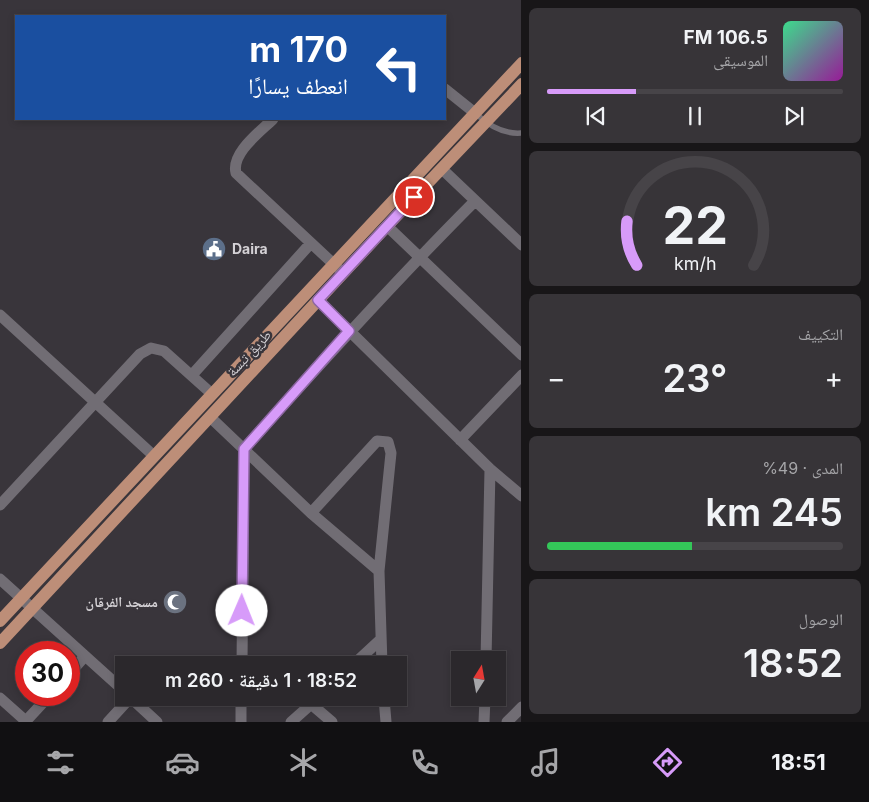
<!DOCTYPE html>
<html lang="ar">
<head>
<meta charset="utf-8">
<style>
	body { margin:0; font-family:Inter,"Noto Naskh Arabic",sans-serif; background:#373438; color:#f1f3f6; direction:rtl; height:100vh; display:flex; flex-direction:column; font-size:19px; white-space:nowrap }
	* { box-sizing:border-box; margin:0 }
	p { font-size:16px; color:#a6a6a9 }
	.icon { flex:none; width:28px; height:28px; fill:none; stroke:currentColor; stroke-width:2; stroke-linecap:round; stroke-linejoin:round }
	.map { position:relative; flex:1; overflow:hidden; direction:ltr }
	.side { display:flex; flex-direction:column; gap:8px; padding:8px; background:#181618; width:348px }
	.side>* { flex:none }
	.top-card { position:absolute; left:15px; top:15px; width:431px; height:105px; border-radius:0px; box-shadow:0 2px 8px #0003,0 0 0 1px #474448; direction:rtl; background:#1a4fa0; color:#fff; overflow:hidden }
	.needle { width:32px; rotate:11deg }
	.tools { position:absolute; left:451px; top:651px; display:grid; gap:10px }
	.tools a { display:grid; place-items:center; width:55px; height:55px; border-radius:0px; background:#2b282c; box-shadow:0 2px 8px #0003,0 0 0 1px #474448; font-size:25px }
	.speed { position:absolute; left:15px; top:641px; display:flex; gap:10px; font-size:25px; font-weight:700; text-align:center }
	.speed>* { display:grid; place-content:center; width:65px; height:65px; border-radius:50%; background:#2b282c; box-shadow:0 2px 8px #0003,0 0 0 1px #474448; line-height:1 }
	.speed .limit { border:8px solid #d22; background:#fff; color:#111 }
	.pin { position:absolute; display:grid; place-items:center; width:42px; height:42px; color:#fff; margin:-21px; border:2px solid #fff; border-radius:50%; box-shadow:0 1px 5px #0007 }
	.me { position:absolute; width:55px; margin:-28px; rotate:1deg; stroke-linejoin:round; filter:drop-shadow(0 0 4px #0008) }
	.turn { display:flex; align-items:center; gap:18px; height:105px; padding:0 15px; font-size:22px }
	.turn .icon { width:65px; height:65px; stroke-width:2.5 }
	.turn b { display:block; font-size:35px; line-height:42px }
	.big { font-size:38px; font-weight:600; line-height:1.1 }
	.side .tile { flex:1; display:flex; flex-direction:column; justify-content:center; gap:8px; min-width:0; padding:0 18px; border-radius:8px; background:#373438 }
	.side .dial { align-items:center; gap:0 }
	.dial svg { height:130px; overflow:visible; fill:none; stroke:#474448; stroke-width:7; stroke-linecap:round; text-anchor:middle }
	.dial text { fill:#f1f3f6; stroke:none }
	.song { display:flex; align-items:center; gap:15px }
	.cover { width:60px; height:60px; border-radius:8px; background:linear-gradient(135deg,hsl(150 70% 55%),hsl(300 70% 35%)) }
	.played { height:5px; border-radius:2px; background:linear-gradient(90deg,#d79bf9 30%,#474448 30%) }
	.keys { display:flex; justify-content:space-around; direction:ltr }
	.heat { display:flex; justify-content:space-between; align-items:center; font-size:28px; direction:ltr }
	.charge { height:8px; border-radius:4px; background:linear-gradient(90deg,#34c759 49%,#474448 0) }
	.trip { position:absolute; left:115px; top:656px; width:292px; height:50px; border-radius:0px; background:#2b282c; box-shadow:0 2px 8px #0003,0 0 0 1px #474448; font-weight:600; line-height:50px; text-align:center; direction:rtl }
	.menu { display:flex; height:80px; justify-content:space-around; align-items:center; background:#111012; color:#a6a6a9 }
	.menu .icon { width:35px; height:35px }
	.menu .current { color:#d79bf9 }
	.menu b { font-size:22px; color:#f1f3f6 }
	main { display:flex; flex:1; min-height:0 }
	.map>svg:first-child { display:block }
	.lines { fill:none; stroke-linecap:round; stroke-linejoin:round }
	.lane { stroke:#716d74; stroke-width:5.5 }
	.street { stroke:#716d74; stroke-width:11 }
	.primary { stroke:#bd8e78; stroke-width:12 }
	.route-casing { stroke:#8c65a2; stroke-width:12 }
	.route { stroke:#d79bf9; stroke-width:9 }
	.labels { text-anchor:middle; stroke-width:5; stroke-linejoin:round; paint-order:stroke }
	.poi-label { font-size:14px; font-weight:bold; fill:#d4d1d5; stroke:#39353b; text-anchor:start }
	.street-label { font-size:14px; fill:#d4d1d5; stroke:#39353b }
</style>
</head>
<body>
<main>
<section class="side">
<div class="tile">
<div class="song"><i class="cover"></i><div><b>106.5 FM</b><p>الموسيقى</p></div></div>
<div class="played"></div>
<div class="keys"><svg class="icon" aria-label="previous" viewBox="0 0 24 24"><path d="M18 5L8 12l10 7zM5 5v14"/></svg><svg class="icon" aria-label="pause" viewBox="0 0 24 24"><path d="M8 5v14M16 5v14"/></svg><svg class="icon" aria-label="next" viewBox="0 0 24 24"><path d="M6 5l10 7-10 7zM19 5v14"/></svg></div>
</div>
<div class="tile dial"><svg viewBox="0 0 100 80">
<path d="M14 69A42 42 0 1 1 86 69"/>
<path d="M14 69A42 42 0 0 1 8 42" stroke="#d79bf9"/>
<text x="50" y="56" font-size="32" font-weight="700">22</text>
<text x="50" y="72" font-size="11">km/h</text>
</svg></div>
<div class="tile"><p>التكييف</p>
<div class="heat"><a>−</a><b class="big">23°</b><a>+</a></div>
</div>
<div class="tile"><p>المدى · 49%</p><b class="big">245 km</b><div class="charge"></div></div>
<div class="tile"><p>الوصول</p><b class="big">18:52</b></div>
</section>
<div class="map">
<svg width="522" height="722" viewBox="0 0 522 722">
	<rect width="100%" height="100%" fill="#39353b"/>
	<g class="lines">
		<path class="lane" d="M 475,113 C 488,125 503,135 522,133"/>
		<path class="street" d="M 445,89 L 475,113
			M 273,119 C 260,132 231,153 236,173 L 340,270
			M 442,169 L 522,245
			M 387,226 L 522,355
			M 318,300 L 490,469 L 522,496
			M 0,315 L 154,456
			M 192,375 L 311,243
			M 210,417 L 311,513 L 379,571
			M 460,440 L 522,375
			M 0,505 L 140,354 L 151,348 L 164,351 L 212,394
			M 311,513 L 377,441 L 388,442 L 391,453 L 379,571 L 382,665
			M 0,579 L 124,691
			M 486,660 L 490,469
			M 242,665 L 244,449 C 319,365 395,281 475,201
			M 353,665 L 380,640
			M 69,674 L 85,656
			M 0,698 L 27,722
			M 131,698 L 157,722
			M 384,698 L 386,722
			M 311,704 L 332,722
			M 25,722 L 50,695
			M 108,722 L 130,698
			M 241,722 L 241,698
			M 291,722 L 318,698
			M 484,722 L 485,698
			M 507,722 L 522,707"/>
		<path class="primary" d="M 0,621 L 522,63
			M 0,643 L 387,226 L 522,84"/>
	</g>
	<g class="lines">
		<g class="route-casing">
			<path id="route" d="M 242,611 L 244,449 L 349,331 L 318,300 L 414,197"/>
		</g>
		<use href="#route" class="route"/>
	</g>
	<defs>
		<g id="civic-disc" transform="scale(1.25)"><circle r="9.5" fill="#5c6f8a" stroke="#39353b"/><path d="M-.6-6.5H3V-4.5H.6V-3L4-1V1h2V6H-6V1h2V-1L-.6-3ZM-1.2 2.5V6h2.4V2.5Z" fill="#fff"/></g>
		<g id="mosque-disc" transform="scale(1.25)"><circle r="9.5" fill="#6b7280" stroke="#39353b"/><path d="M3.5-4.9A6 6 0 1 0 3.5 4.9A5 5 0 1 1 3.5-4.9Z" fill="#fff"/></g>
	</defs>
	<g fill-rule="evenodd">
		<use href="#civic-disc" x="214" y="249"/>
		<use href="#mosque-disc" x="175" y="602"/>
	</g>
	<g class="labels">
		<g class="poi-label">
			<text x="232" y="254">Daira</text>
			<text x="158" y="607" text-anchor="end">مسجد الفرقان</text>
		</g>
		<g class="street-label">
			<text transform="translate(249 353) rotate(-47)" y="5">طريق تبسة</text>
		</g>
	</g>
</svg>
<div class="tools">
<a><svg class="needle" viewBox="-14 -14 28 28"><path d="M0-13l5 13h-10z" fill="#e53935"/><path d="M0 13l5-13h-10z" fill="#a6a6a9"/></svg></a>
</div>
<div class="speed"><div class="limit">30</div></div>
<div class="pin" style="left:414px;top:197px;background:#d93025"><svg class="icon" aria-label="arrive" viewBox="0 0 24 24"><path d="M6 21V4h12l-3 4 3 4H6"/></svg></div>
<svg class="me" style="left:242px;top:611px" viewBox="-20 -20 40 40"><circle r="19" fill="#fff"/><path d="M0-13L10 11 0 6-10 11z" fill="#d79bf9"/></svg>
<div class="trip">18:52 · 1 دقيقة · 260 m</div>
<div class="top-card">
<div class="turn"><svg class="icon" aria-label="left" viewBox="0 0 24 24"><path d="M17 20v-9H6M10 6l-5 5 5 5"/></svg><div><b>170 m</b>انعطف يسارًا</div></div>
</div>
</div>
</main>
<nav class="menu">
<b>18:51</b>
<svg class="icon current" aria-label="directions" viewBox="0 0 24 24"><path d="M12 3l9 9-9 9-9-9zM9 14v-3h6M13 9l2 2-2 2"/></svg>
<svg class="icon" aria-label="music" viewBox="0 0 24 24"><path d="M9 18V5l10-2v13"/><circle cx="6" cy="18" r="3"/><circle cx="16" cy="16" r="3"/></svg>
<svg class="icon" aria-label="phone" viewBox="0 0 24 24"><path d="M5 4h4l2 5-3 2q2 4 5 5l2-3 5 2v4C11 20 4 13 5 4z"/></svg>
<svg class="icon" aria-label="climate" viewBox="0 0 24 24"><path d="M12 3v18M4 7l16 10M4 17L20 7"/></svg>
<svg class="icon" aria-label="car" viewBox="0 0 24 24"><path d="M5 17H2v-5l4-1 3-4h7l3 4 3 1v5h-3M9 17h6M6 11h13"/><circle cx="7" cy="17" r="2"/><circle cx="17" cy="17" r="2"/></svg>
<svg class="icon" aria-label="filters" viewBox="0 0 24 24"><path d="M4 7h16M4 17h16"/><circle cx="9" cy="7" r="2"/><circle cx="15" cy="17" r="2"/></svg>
</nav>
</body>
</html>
